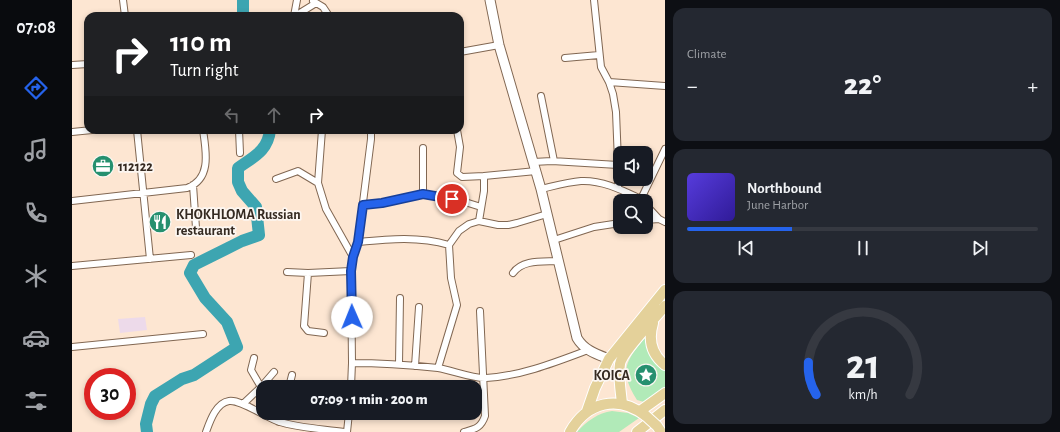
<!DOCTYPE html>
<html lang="en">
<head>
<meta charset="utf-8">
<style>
	body { margin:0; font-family:"Alegreya Sans",sans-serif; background:#242831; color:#f1f3f6; height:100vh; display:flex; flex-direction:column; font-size:15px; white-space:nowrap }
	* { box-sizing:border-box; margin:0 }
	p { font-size:13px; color:#9ea1a6 }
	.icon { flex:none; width:22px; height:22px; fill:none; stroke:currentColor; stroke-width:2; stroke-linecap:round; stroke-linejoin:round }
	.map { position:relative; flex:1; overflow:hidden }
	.drawer { display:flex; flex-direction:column; gap:8px; padding:8px; background:#0d0f14; width:395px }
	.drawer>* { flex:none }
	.guide { position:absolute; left:12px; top:12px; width:380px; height:122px; border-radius:12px; box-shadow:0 2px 6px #0003; background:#202124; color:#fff; overflow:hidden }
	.tools { position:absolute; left:541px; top:146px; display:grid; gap:8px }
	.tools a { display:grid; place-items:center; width:40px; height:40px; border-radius:8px; background:#171b24; box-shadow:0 2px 6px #0003; font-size:20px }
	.speed { position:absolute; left:12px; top:368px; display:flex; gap:8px; font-size:20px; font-weight:700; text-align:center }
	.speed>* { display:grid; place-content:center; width:52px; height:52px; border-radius:50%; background:#171b24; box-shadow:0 2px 6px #0003; line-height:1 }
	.speed .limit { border:6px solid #d22; background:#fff; color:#111 }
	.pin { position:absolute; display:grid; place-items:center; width:34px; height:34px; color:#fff; margin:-17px; border:2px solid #fff; border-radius:50%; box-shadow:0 1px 4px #0007 }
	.me { position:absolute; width:44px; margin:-22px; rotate:359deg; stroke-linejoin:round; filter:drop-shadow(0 0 3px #0008) }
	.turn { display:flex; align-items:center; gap:14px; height:84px; padding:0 20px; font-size:18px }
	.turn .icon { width:52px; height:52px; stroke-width:2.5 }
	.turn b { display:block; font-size:28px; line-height:34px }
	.lanes { display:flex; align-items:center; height:38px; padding:0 20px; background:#0003; justify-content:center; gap:20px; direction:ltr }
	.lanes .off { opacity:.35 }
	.big { font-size:30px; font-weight:800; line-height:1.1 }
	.drawer .card { flex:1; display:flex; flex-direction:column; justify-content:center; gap:6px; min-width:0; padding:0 14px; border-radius:12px; background:#242831 }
	.drawer .dial { align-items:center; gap:0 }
	.dial svg { height:104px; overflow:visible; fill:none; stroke:#363941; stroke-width:7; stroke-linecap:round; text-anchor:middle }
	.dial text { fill:#f1f3f6; stroke:none }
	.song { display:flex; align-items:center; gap:12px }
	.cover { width:48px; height:48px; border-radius:6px; background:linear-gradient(135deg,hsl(250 70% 55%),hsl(250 70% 35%)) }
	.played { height:4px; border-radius:2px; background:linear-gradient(90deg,#2563eb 30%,#363941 30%) }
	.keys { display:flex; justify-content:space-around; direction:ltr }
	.heat { display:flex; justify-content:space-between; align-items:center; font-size:22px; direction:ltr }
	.trip { position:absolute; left:184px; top:380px; width:226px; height:40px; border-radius:12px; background:#171b24; box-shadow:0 2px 6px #0003; font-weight:800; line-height:40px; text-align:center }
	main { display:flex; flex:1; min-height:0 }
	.tab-bar { display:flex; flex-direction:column; width:72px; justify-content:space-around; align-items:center; background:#090b0e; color:#9ea1a6 }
	.tab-bar .icon { width:28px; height:28px }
	.tab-bar .selected { color:#2563eb }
	.tab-bar b { font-size:18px; color:#f1f3f6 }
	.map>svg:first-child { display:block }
	.education { fill:#eddaea }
	.green { fill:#b1eab8 }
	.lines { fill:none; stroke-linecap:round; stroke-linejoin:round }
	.river { stroke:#3da5b1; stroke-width:12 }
	.street-casing { stroke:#816752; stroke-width:8 }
	.secondary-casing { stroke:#816752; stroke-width:11 }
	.primary-casing { stroke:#fff; stroke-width:12 }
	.street { stroke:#fff; stroke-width:6 }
	.secondary { stroke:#fff; stroke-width:9 }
	.primary { stroke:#e4d19a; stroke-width:10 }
	.primary-bridge-casing { stroke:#fff; stroke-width:12; stroke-linecap:butt }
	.primary-bridge { stroke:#e4d19a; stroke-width:10 }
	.route-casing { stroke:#184099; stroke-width:10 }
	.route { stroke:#2563eb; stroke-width:7 }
	.labels { text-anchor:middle; stroke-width:3.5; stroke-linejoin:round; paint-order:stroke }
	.poi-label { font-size:14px; font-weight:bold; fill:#352a21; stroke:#fcf6f1; text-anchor:start }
</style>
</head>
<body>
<main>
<nav class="tab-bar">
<b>07:08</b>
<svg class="icon selected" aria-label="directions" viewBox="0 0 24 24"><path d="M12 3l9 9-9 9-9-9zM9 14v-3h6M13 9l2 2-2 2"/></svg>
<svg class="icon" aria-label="music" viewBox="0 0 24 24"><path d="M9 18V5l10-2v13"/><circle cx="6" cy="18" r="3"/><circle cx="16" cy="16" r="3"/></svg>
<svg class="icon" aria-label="phone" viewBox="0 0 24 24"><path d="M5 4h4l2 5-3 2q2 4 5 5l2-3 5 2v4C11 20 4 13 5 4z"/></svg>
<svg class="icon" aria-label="climate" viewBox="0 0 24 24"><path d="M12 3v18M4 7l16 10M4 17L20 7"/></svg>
<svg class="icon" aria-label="car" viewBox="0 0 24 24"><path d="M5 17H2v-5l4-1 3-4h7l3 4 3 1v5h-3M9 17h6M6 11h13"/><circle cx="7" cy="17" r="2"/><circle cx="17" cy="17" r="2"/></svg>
<svg class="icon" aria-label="filters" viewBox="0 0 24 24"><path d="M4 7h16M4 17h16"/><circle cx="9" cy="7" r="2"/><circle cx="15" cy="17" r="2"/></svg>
</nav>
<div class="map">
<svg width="593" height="432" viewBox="0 0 593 432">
	<rect width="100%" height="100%" fill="#fde6d2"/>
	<path class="education" d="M 73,317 L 75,330 L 48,333 L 46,319 Z"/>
	<path class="green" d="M 574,336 L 593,367 L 593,387 L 584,395 L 572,402 L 565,400 C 546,369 554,362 574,336 Z
		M 540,411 L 556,413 L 567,418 L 547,432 L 505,432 C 515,421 526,413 540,411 Z"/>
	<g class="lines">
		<path class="river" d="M 171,0 L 171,16
			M 75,432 L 74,424 L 79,404 L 83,396 L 110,379 L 122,375 L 165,347 L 155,322 L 133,298 L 118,273 L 122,265 L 170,241 L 187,235 L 184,207 L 170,191 L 166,182 L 166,168 C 181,157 196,151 198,130"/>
		<g class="street-casing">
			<path id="street" d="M 51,0 L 53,16
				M 522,0 L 529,67 L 537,82 L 541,94 L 544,112 L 546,162 L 546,188
				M 241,1 L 251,7 L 257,16
				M 222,16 L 225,0
				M 223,16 L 244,3
				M 388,52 L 427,45
				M 493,58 L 527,55
				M 0,65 L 16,64
				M 537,82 L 593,86
				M 469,96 L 482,161
				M 65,130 L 78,259
				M 167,130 L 168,153
				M 250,130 L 246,183 L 254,209 L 281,257
				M 385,130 L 388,147 L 385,173 L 390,177 L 412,176
				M 0,132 L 20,130
				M 351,148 L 351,194
				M 461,162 L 480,161 L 546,165
				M 204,179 L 226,171 L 246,183
				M 121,185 L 124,228
				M 469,189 C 482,186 496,182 509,181 C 530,180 550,190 569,199 L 571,201
				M 569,199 L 593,149
				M 0,201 L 115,188 C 140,179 134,151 131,130
				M 291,205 L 311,203 L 351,194 L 393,202 L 409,207
				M 574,205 L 587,219 L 593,222
				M 574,220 L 587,219
				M 407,221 L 412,191 L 412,176 L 464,171
				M 482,240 L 522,227 L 548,223
				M 286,242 C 317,239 347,236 377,245
				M 0,266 L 119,255
				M 215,272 L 236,273
				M 441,273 C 451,259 471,262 487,261
				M 252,333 L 236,331 L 232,326 L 236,273 L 279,271
				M 0,347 L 131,334
				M 280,363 C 309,363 337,365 366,368 C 379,370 402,379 414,378 C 449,376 484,362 516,350
				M 327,364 L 328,298
				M 343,366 L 347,307
				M 366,368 L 385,305 L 379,278 L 377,245 L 387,231 L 397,224 L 407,221 L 426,225 L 436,225 L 445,223 L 475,214
				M 189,387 L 202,372
				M 217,387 L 220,375
				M 279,387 L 280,363 L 279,271 L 281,257 L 286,242 L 299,139 L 299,130
				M 171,404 L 189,387 L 179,370 L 182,358
				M 207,422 L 210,413
				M 134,432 C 138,421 144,403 157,401 C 169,399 194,418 208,422 C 228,428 251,429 272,432
				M 275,432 L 277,413
				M 392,432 C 403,429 409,428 413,416 L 408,311"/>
		</g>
		<g class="secondary-casing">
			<path id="secondary" d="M 418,0 L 427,45 L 469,189 L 505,338 C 512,350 524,354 537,359"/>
		</g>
		<g class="primary-casing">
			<path id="primary" d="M 581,323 C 576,340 579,354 593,365
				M 550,404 C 549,391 546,377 548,364 C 550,351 583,319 593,306
				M 515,411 L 523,388 L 537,359 L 593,290
				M 568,411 L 593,393
				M 498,432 C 515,402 546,394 574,416
				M 565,432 L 593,410"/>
		</g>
		<use href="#street" class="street"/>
		<use href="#secondary" class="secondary"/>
		<use href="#primary" class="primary"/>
		<g class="primary-bridge-casing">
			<path id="primary-bridge" d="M 574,416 L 585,426 L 589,432"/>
		</g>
		<use href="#primary-bridge" class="primary-bridge"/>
	</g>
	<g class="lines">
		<g class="route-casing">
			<path id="route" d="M 280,317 L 279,271 L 281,257 L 286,242 L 291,205 L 310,203 L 351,194 L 380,199"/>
		</g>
		<use href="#route" class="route"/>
	</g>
	<defs>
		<g id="office-disc" transform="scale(1.15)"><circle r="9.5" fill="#25906f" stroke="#fcf6f1"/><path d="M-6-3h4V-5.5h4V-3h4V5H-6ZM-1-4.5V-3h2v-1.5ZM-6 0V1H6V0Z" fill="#fff"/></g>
		<g id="restaurant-disc" transform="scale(1.15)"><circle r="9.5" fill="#25906f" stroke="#fcf6f1"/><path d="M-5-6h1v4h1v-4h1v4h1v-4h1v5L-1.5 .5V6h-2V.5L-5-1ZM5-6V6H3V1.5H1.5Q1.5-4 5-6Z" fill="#fff"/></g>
		<g id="sight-disc" transform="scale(1.15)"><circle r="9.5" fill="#25906f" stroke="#fcf6f1"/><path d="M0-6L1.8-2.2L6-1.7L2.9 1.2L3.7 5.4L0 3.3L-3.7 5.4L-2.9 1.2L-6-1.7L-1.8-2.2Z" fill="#fff"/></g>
	</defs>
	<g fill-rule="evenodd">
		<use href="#office-disc" x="31" y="166"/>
		<use href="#restaurant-disc" x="88" y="222"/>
		<use href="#sight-disc" x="574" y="375"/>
	</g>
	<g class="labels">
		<g class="poi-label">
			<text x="46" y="171">112122</text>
			<text x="104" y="219">KHOKHLOMA Russian<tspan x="104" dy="16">restaurant</tspan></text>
			<text x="558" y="380" text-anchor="end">KOICA</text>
		</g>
	</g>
</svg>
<div class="tools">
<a><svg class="icon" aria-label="sound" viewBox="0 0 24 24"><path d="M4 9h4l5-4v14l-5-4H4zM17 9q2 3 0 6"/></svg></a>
<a><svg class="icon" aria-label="search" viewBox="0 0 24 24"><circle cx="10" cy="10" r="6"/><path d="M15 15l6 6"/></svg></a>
</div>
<div class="speed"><div class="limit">30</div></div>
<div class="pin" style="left:380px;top:199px;background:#d93025"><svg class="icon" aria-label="arrive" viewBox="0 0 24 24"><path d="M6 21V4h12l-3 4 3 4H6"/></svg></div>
<svg class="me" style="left:280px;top:317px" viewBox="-20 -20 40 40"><circle r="19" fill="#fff"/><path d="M0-13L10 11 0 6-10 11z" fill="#2563eb"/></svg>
<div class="trip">07:09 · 1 min · 200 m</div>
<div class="guide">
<div class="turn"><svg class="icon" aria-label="right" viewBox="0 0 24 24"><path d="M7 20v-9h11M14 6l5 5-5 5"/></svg><div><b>110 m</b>Turn right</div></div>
<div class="lanes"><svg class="icon off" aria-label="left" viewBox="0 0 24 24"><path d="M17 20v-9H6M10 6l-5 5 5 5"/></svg><svg class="icon off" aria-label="ahead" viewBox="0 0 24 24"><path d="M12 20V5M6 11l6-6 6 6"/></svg><svg class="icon" aria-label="right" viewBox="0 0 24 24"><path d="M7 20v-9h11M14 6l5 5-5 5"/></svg></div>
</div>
</div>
<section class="drawer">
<div class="card"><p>Climate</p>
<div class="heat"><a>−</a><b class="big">22°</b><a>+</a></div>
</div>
<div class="card">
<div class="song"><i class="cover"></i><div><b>Northbound</b><p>June Harbor</p></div></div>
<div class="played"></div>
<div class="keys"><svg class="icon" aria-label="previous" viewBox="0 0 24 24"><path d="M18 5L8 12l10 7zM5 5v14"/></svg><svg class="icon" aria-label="pause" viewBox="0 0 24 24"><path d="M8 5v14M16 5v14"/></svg><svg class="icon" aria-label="next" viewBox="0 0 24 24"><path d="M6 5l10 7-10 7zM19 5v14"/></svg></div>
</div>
<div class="card dial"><svg viewBox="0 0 100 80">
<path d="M14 69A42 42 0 1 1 86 69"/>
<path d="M14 69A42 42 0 0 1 8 44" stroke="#2563eb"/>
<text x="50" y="56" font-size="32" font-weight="700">21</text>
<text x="50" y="72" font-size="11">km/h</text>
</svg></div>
</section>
</main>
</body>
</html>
